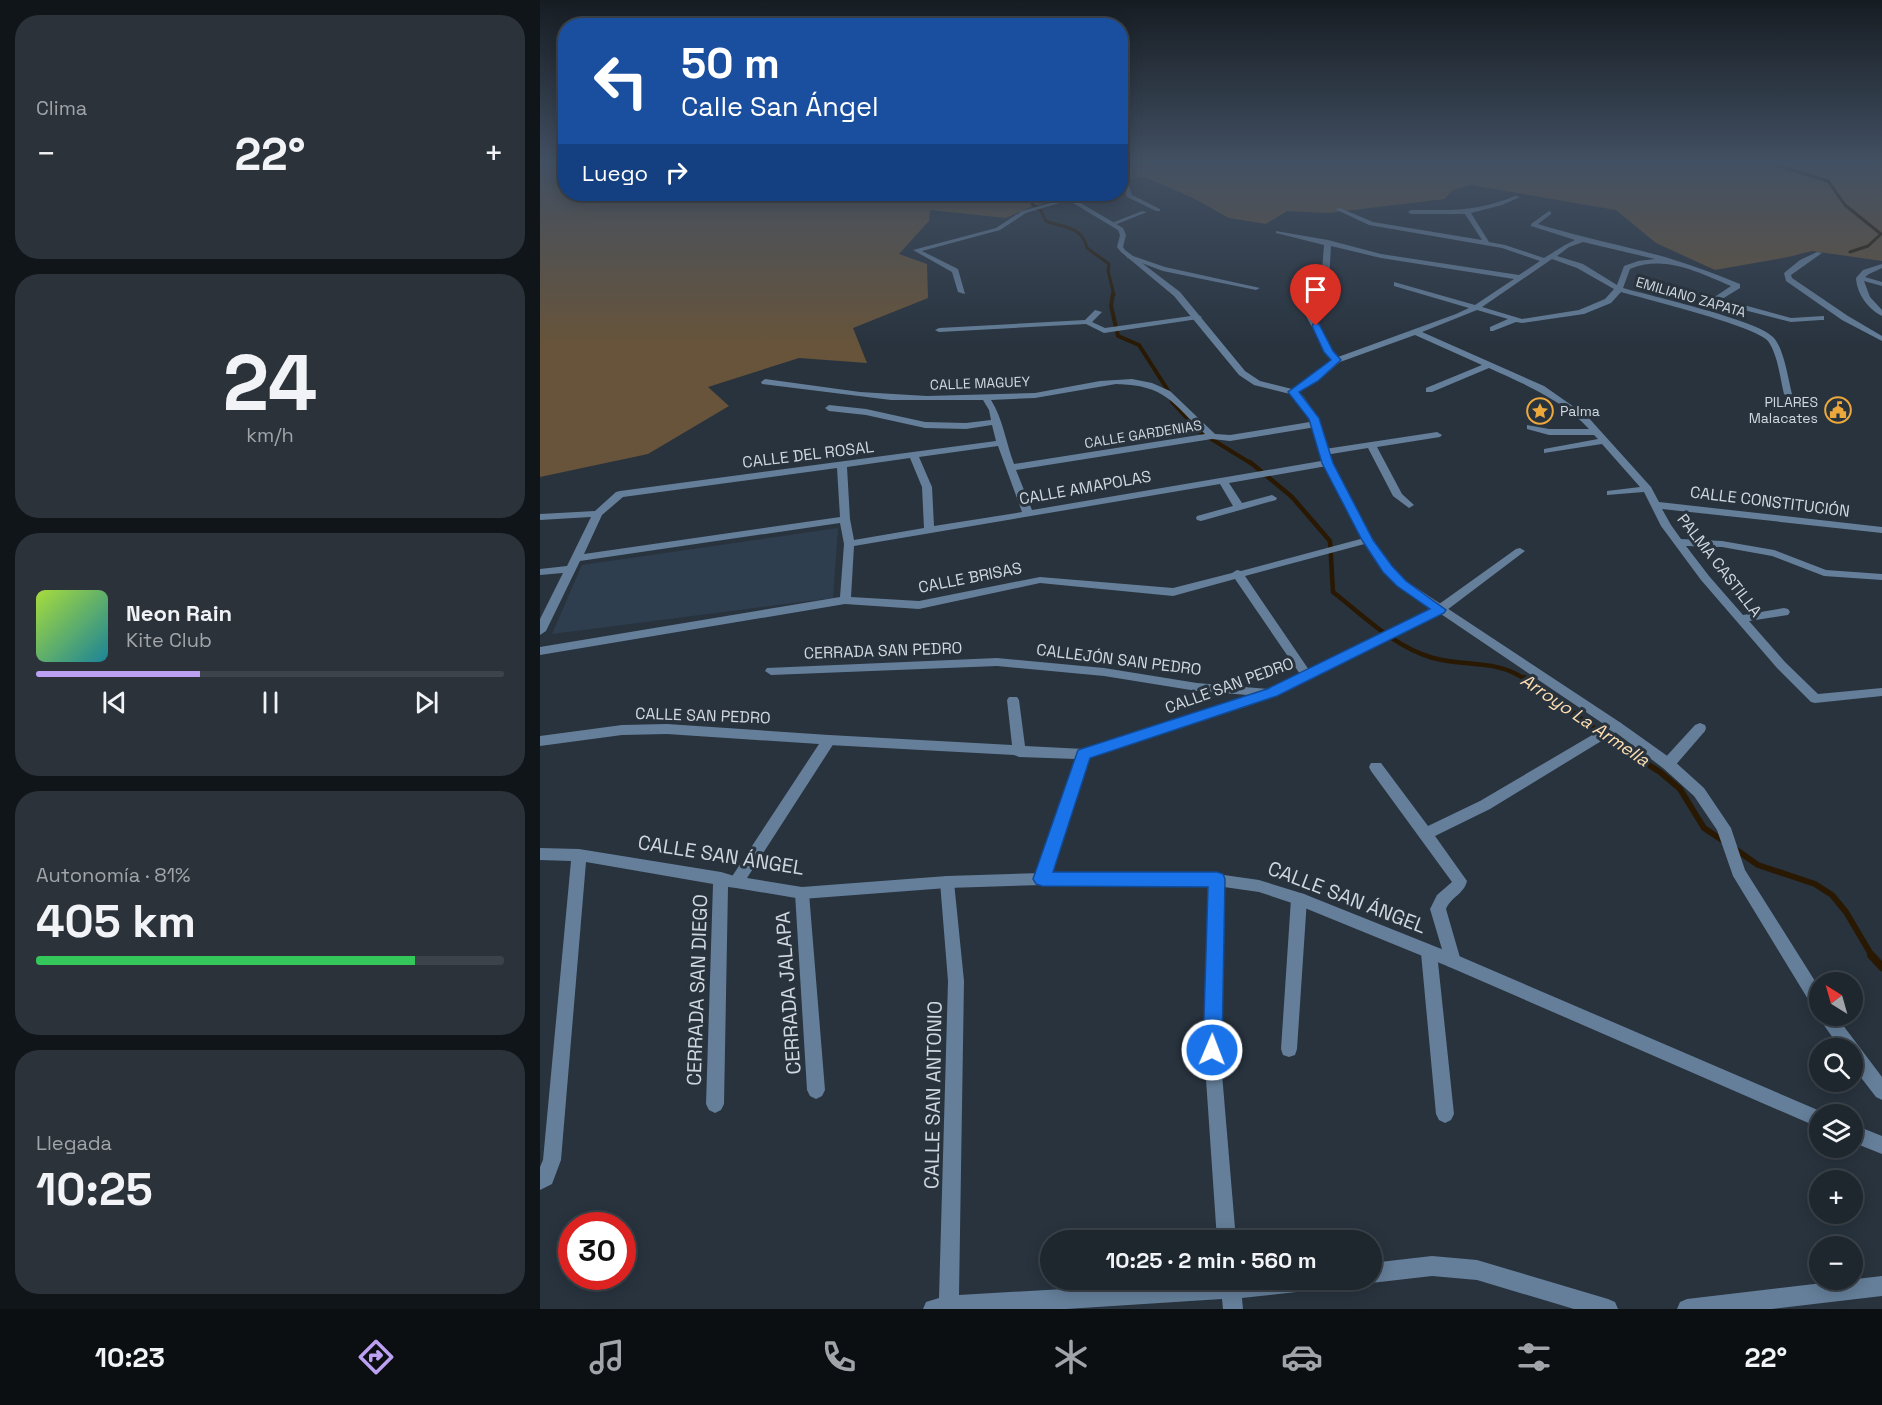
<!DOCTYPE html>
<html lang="es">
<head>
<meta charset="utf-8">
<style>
	body { margin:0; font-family:"Space Grotesk",sans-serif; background:#2b323a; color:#f1f3f6; height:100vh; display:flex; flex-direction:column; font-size:22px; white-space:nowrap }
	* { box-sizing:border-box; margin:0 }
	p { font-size:20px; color:#a1a5aa }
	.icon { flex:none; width:33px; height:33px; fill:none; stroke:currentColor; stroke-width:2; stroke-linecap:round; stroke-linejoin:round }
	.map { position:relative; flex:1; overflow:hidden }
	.drawer { display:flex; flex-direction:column; gap:15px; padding:15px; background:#101519; width:540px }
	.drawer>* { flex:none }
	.guide { position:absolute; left:18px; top:18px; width:570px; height:183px; border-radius:24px; box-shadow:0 3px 15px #0003,0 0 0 2px #3c434a; background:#1a4fa0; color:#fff; overflow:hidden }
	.needle { width:39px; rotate:323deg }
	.buttons { position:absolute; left:1269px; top:972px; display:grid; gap:12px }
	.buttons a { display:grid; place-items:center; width:54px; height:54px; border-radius:50%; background:#1e262e; box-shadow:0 3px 15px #0003,0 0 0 2px #3c434a; font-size:30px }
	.speed { position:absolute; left:18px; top:1212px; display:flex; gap:12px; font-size:30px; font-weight:700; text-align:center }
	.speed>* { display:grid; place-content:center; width:78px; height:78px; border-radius:50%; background:#1e262e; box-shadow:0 3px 15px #0003,0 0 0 2px #3c434a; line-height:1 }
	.speed .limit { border:9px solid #d22; background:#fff; color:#111 }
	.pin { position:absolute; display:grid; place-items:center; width:51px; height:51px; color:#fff; margin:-62px -26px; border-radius:50% 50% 50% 0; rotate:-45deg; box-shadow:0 0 6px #0007 }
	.pin .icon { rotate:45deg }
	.me { position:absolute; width:66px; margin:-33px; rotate:1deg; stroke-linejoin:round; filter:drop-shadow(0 0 4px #0008) }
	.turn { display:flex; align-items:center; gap:21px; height:126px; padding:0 24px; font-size:27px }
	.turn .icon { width:78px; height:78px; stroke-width:2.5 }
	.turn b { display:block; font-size:42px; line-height:51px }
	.then { display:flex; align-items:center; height:57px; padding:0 24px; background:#0003; gap:12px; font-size:22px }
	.big { font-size:45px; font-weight:800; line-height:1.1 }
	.drawer .tile { flex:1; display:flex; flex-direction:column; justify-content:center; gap:9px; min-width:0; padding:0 21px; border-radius:24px; background:#2b323a }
	.drawer .dial { align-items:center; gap:0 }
	.dial b { font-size:78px; line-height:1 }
	.song { display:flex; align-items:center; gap:18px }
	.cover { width:72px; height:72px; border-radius:9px; background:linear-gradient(135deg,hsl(80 70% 55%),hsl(190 70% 35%)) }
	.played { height:6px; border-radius:3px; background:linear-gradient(90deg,#bca0f2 35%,#3c434a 35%) }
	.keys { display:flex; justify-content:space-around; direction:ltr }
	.heat { display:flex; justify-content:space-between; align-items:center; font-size:33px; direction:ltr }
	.charge { height:9px; border-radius:4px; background:linear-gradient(90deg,#34c759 81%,#3c434a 0) }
	.trip { position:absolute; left:500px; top:1230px; width:342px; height:60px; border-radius:30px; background:#1e262e; box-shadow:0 3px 15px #0003,0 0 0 2px #3c434a; font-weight:800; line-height:60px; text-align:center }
	.tab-bar { display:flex; height:96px; justify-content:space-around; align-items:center; background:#0c0f12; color:#a1a5aa }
	.tab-bar .icon { width:42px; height:42px }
	.tab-bar .active { color:#bca0f2 }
	.tab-bar b { font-size:27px; color:#f1f3f6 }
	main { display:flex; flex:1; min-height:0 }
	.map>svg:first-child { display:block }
	.built { fill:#2f3e4e }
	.green { fill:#67543a }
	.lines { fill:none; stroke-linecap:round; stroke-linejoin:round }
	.stream-far4 { stroke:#291902; stroke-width:3 }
	.stream-far3 { stroke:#291902; stroke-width:4 }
	.stream-far2 { stroke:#291902; stroke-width:4.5 }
	.stream-far1 { stroke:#291902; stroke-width:6 }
	.stream { stroke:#291902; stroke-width:8 }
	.minor { fill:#657f9a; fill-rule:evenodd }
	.tertiary { fill:#657f9a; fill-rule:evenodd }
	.route { fill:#1a73e8; stroke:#114b97; stroke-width:1.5 }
	.labels { text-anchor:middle; stroke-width:6; stroke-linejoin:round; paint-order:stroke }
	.far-street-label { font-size:14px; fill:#d1d7df; stroke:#28333e }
	.far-poi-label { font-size:14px; fill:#d1d7df; stroke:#28333e; text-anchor:end }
	.street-label { font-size:16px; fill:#d1d7df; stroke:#28333e }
	.water-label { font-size:18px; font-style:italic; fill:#ffdeb1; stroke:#28333e }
	.near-street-label { font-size:20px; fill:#d1d7df; stroke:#28333e }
</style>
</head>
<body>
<main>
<section class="drawer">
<div class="tile"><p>Clima</p>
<div class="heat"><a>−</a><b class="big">22°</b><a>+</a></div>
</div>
<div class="tile dial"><b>24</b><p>km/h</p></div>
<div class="tile">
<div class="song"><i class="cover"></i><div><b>Neon Rain</b><p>Kite Club</p></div></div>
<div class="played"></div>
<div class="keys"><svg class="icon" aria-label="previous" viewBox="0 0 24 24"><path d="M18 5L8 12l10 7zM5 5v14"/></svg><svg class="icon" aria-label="pause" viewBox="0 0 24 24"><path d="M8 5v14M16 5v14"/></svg><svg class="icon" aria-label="next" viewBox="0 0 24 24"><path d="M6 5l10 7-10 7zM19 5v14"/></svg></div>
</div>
<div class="tile"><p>Autonomía · 81%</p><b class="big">405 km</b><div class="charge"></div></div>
<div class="tile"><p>Llegada</p><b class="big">10:25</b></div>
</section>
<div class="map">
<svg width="1342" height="1309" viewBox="0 0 1342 1309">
	<rect width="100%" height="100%" fill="#28333e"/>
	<path class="built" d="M 298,528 L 293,598 L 12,634 L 42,565 Z"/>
	<path class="green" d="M 0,162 L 25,162 L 26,194 L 524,194 L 524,197 L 490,207 L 466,218 L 390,210 L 389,221 L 359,254 L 387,264 L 388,298 L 313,328 L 327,363 L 259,358 L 168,387 L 189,406 L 108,454 L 0,477 Z
		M 581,162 L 1342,162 L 1342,261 L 1272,251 L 1248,257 L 1175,270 L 1116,243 L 1076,210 L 931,185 L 911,191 L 905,199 L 788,213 L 747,211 L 726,224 L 689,218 L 651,197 L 604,177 L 581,181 Z"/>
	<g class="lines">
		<path class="stream-far4" d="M 1225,162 L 1288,181 L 1305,205 L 1341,234 L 1328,246 L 1310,252
			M 496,194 L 492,204 L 501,211 L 506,221 C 524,228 542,226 547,248 L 569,264 L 568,271 L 574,295"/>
		<path class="stream-far3" d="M 573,293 L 571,306 L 578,336 L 599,345 L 629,392 L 632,402 L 660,432 L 712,464"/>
		<path class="stream-far2" d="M 710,462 L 752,497 L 790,541 L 793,592 C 824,616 854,647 893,658 C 925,667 958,659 986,680"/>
		<path class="stream-far1" d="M 984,678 L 1071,741 L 1120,772 L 1140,789 L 1164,828 L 1185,842
			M 1195,849 L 1218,865 L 1275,884 L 1292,895 L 1306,912 L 1332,956"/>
		<path class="stream" d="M 1331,955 L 1342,967"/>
		<path class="minor" d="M 580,182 L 589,186 L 592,195 L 620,209 L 620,211 L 616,211 L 587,197 L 584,188 L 580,186 Z
			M 975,196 L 980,197 L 962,205 L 931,213 L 949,242 L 965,245 L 1004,258 L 1025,245 L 1035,240 L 991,226 L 991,224 L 1009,211 L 1011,212 L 1011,214 L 998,224 C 1033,235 1067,242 1102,251 C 1136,259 1168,271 1200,284 L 1200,288 L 1182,299 L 1251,318 L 1284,316 L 1284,320 L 1281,320 L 1251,322 L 1177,303 L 1170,306 L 1166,304 L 1167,302 L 1191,286 C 1160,273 1124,254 1090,269 L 1083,288 C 1111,296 1217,320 1233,337 C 1244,348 1248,379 1252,394 L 1248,397 L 1244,394 C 1240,378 1238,355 1228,341 C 1216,326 1105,299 1081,292 L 1071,303 L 1044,314 L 982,323 L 976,322 L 953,331 L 950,331 L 950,327 L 968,319 L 937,310 L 882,332 L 1004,386 L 1047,416 L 1111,487 L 1119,502 L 1342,527 L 1342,533 L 1122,509 L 1131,525 L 1141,539 L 1182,541 L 1234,550 L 1286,570 L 1342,574 L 1342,580 L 1284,576 L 1232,556 L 1182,547 L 1146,546 L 1169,576 L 1203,615 L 1244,608 L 1248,609 L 1250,612 L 1248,615 L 1209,621 L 1245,662 L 1278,694 L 1342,688 L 1342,696 L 1275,703 L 1271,702 L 1237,668 L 1161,580 L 1121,526 L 1104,492 L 1067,495 L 1067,491 L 1100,487 L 1062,444 L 1004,453 L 1004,449 L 1058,439 L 1054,435 L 1009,435 L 987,429 L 987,425 L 1009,429 L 1049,429 C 1023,400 984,384 949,368 L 892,392 L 886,392 L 886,388 L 942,365 L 875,335 L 800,362 L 778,381 L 756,394 L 750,394 L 750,390 L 772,377 L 792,360 L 785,352 L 763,310 L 768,302 L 780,296 L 784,245 L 736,233 L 736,231 L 788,240 L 841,254 L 979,275 L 1000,261 L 962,248 L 829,225 L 795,209 L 800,208 L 833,222 L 942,240 L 925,214 L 871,214 L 868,212 L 871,210 C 912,210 936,212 975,196 ZM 1043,242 L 1115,259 L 1098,261 L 1084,266 L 1077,285 L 1043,264 L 1017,256 L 1029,247 ZM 791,246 L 841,258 L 974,279 L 935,305 L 854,282 L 854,286 L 929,308 L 916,314 L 798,357 L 793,351 L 771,310 L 774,306 L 788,297 ZM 1012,259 L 1037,268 L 1074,289 L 1065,299 L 1039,310 L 982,319 L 942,307 Z
			M 528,198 L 533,199 L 486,213 L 460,230 L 382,251 L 418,269 L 425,294 L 418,292 L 412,272 L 373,250 L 456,228 L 482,211 Z
			M 602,211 L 607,212 L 577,224 L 572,223 Z
			M 1277,252 L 1282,253 L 1251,275 L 1252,278 L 1308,316 L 1342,336 L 1342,341 L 1302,320 L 1246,281 L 1244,273 L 1260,260 Z
			M 590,255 L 625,267 L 720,288 L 716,290 L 623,271 L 588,258 L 586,257 Z
			M 1342,264 L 1342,268 L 1329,274 L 1325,277 L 1342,282 L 1342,286 L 1324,281 L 1330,297 L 1342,310 L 1342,316 C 1328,309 1317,294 1316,278 L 1323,270 Z
			M 555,310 L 562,312 L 552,322 L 565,328 L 658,315 L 662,317 L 658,319 L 564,333 L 546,324 L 399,332 L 395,330 L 399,328 L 545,320 Z
			M 225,379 L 320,392 L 387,396 L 495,393 L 560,381 L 592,379 L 612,383 L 630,391 L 675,434 L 690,435 L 776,421 L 781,424 L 776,427 L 690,441 L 672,439 L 476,470 L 492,510 L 787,460 L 792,463 L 787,466 L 689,483 L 702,503 L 732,495 L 737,498 L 736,500 L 661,521 L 657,520 L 656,518 L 657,516 L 693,506 L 680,484 L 314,546 L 311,597 L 379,601 L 500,577 L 633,588 L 692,573 L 697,570 L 701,571 L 828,537 L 832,538 L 833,540 L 832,542 L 705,576 L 769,670 L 895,607 L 976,549 L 980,548 L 985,551 L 903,613 L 771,679 L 736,695 L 550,757 L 509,879 L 507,883 L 502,885 L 497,883 L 495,879 L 536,759 L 479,757 L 474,755 L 289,745 L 284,743 L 282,740 L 284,737 L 289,735 L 472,745 L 467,700 L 469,697 L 477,697 L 479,700 L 485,746 L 544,749 L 708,695 L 657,691 L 564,676 L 457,666 L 231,675 L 225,671 L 227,668 L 457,658 L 564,668 L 657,683 L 728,689 L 760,674 L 695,579 L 633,596 L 500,583 L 379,609 L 305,604 L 0,655 L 0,647 L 300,597 L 304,544 L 300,523 L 40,561 L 6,631 L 0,635 L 0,619 L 23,573 L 0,575 L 0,569 L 27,566 L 51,517 L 0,520 L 0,514 L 55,511 L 76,492 L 80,491 L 456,441 L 452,425 L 426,429 L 385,428 L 326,415 L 289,411 L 285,408 L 289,405 L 326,409 L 385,422 L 426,423 L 451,420 L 449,410 L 443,400 L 351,400 L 222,384 L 221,382 ZM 576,384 C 626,385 632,403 665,434 L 474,464 C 466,443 463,419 451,400 L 495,398 ZM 458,446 L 482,512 L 394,526 L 392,487 L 379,457 ZM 370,458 L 382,487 L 384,528 L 314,540 L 310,519 L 307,467 ZM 297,468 L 300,517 L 44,554 L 62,515 L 83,497 Z
			M 897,432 L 902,435 L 900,437 L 837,447 L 862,494 L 874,505 L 869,508 L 853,496 L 828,448 L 785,455 L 780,452 L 785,449 Z
			M 1076,721 L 1081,723 L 1082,726 L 1081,729 L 950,809 L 895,836 L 927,881 C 924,894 911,897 906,909 L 921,961 L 919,966 L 913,968 L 907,966 L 890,909 L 897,895 L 912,882 L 831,771 L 829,767 L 831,763 L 841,763 L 888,826 L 940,801 Z
			M 1160,723 L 1165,725 L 1166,728 L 1165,731 L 1133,768 L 1123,768 L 1121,764 L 1123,760 L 1155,725 Z
			M 0,848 L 39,849 L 181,872 L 201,878 L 203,882 L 201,886 L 196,888 L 188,887 L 184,1104 L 181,1110 L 175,1113 L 169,1110 L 166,1104 L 173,884 L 46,862 L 21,1160 L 12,1184 L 0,1190 L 0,1167 L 3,1160 L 31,861 L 0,860 Z
			M 677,874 L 682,876 L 684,880 L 680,1050 L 696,1240 L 677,1240 L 664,1050 L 670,880 L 672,876 Z
			M 407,876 L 412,878 L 414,882 L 424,981 L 419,1295 L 680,1280 L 784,1280 L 781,1287 L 774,1290 L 702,1298 L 703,1309 L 683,1309 L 682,1299 L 526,1309 L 383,1309 L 386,1302 L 399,1298 L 408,981 L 400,882 L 402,878 Z
			M 262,887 L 267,888 L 269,893 L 285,1090 L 282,1096 L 276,1099 L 270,1096 L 267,1090 L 255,893 L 257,888 Z
			M 759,893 L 764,894 L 767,899 L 757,1049 L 755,1055 L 749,1057 L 743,1055 L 741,1049 L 751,899 L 754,894 Z
			M 889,946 L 895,948 L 897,953 L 914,1114 L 911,1120 L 905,1123 L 899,1120 L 896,1114 L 881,953 L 883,948 Z
			M 892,1256 L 937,1260 L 1068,1299 L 1075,1302 L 1078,1309 L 1034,1309 L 937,1280 L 892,1276 L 831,1283 L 824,1280 L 831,1280 L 831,1263 Z
			M 1342,1276 L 1342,1296 L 1232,1309 L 1137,1309 L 1140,1302 L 1147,1299 Z"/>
		<path class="tertiary" d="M 528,198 L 532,198 L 583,228 L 586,235 L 583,247 L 585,250 L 640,292 L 705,371 L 720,381 L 756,390 L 764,397 L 779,419 L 792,463 L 833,540 L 852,567 L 866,581 L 1081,723 L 1133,760 L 1164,788 L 1191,828 L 1205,870 L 1280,989 L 1280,1011 L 1274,1009 L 1193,876 L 1177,830 L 1154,796 L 1123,768 L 1071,729 L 858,585 L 844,571 L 823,540 L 782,463 L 769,419 L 758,401 L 750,394 L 714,385 L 699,375 L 634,296 L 581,252 L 577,247 L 580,235 L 578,230 L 528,200 Z
			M 127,724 L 289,735 L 294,737 L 296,740 L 207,878 L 262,887 L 407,876 L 502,873 L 677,874 L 719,880 L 764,894 L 919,956 L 1287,1114 L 1280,1114 L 1280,1128 L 907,966 L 755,904 L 719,892 L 677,886 L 502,885 L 407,888 L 262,899 L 196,888 L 191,886 L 189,882 L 191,878 L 279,744 L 127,734 L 82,735 L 0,746 L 0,736 L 82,725 Z
			M 1280,1014 L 1296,1016 L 1342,1077 L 1342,1100 L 1336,1097 L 1312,1066 L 1312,1048 L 1300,1048 L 1281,1021 Z
			M 1312,1124 L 1342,1136 L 1342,1154 L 1312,1142 Z"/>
	</g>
	<linearGradient id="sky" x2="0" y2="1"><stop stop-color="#161c22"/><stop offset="0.47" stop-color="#425063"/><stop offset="1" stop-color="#425063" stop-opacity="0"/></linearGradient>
	<rect width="1342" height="346" fill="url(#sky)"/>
	<path class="route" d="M 773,324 L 779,324 L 793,351 L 801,360 L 778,381 L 759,392 L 779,418 L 793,463 L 833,540 L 852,566 L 866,581 L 906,610 L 904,613 L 737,696 L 550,758 L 513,872 L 677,872 L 683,874 L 685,879 L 682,1050 L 679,1057 L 672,1059 L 665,1057 L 663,1050 L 668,887 L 502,886 L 496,884 L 493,879 L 538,750 L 727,689 L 890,609 L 857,586 L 843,572 L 822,540 L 782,463 L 769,419 L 748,392 L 791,360 L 784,352 L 772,326 Z"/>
	<defs>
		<g id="civic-ring" transform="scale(1.35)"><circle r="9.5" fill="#28333e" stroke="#eda83b" stroke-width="1.5"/><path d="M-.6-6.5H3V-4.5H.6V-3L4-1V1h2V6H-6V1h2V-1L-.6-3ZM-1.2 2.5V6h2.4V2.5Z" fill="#eda83b"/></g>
		<g id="sight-ring" transform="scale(1.35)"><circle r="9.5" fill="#28333e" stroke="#eda83b" stroke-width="1.5"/><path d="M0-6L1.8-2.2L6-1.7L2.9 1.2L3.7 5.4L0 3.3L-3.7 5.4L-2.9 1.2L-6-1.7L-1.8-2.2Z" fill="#eda83b"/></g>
	</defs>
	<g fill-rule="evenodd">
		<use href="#civic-ring" x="1298" y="410"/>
		<use href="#sight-ring" x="1000" y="411"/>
	</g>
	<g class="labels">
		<g class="far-street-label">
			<text transform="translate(1151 297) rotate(16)" y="5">EMILIANO ZAPATA</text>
			<text transform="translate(440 383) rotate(-2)" y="5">CALLE MAGUEY</text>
			<text transform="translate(603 434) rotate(-9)" y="5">CALLE GARDENIAS</text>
		</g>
		<g class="far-poi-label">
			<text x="1278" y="407">PILARES<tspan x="1278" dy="16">Malacates</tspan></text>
			<text x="1020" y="416" text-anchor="start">Palma</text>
		</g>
		<g class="street-label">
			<text transform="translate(268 454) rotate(-7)" y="6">CALLE DEL ROSAL</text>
			<text transform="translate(545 487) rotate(-10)" y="6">CALLE AMAPOLAS</text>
			<text transform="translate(1230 501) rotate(7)" y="6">CALLE CONSTITUCIÓN</text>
			<text transform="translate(1180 565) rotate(52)" y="6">PALMA CASTILLA</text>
			<text transform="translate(430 577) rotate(-11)" y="6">CALLE BRISAS</text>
			<text transform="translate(343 650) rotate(-2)" y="6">CERRADA SAN PEDRO</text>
			<text transform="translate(579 659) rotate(7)" y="6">CALLEJÓN SAN PEDRO</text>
			<text transform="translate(689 685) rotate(-20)" y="6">CALLE SAN PEDRO</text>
			<text transform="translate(163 715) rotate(2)" y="6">CALLE SAN PEDRO</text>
		</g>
		<g class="water-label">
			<text transform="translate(1045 720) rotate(34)" y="6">Arroyo La Armella</text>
		</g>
		<g class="near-street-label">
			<text transform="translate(181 855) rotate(9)" y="7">CALLE SAN ÁNGEL</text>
			<text transform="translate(807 897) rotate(21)" y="7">CALLE SAN ÁNGEL</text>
			<text transform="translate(157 990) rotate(-88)" y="7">CERRADA SAN DIEGO</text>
			<text transform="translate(248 993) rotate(-94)" y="7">CERRADA JALAPA</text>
			<text transform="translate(393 1095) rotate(-89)" y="7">CALLE SAN ANTONIO</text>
		</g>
	</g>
</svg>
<div class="buttons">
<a><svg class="needle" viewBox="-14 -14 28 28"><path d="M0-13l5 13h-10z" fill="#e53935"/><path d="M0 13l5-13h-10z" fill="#a1a5aa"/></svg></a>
<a><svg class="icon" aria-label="search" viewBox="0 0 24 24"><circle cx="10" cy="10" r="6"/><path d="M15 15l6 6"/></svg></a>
<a><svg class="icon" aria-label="layers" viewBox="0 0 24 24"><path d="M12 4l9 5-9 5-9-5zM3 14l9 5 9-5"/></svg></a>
<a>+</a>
<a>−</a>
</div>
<div class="speed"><div class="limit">30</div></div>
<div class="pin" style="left:776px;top:326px;background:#d93025"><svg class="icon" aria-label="arrive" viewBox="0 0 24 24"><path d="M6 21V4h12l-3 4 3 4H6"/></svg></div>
<svg class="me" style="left:672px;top:1050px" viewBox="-20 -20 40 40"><circle r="17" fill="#1a73e8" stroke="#fff" stroke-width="3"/><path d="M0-11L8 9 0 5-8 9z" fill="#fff"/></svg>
<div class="trip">10:25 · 2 min · 560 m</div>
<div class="guide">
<div class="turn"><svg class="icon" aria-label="left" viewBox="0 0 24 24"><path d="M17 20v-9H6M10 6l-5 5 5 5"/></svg><div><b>50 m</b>Calle San Ángel</div></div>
<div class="then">Luego<svg class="icon" aria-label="right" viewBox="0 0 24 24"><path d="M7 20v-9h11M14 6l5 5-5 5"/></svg></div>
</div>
</div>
</main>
<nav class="tab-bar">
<b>10:23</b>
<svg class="icon active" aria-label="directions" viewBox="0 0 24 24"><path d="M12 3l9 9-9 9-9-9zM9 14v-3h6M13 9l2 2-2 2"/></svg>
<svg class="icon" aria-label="music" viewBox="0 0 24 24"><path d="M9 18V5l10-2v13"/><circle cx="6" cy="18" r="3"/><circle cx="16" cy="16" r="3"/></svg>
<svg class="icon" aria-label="phone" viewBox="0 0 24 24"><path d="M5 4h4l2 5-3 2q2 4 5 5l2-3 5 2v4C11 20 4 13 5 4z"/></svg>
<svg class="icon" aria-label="climate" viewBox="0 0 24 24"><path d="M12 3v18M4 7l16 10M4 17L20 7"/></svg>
<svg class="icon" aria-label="car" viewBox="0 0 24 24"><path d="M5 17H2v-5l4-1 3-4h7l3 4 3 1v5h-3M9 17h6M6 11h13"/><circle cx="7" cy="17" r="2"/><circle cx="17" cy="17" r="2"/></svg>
<svg class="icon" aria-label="filters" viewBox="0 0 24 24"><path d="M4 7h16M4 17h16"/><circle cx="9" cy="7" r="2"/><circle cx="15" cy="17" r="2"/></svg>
<b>22°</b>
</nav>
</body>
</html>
